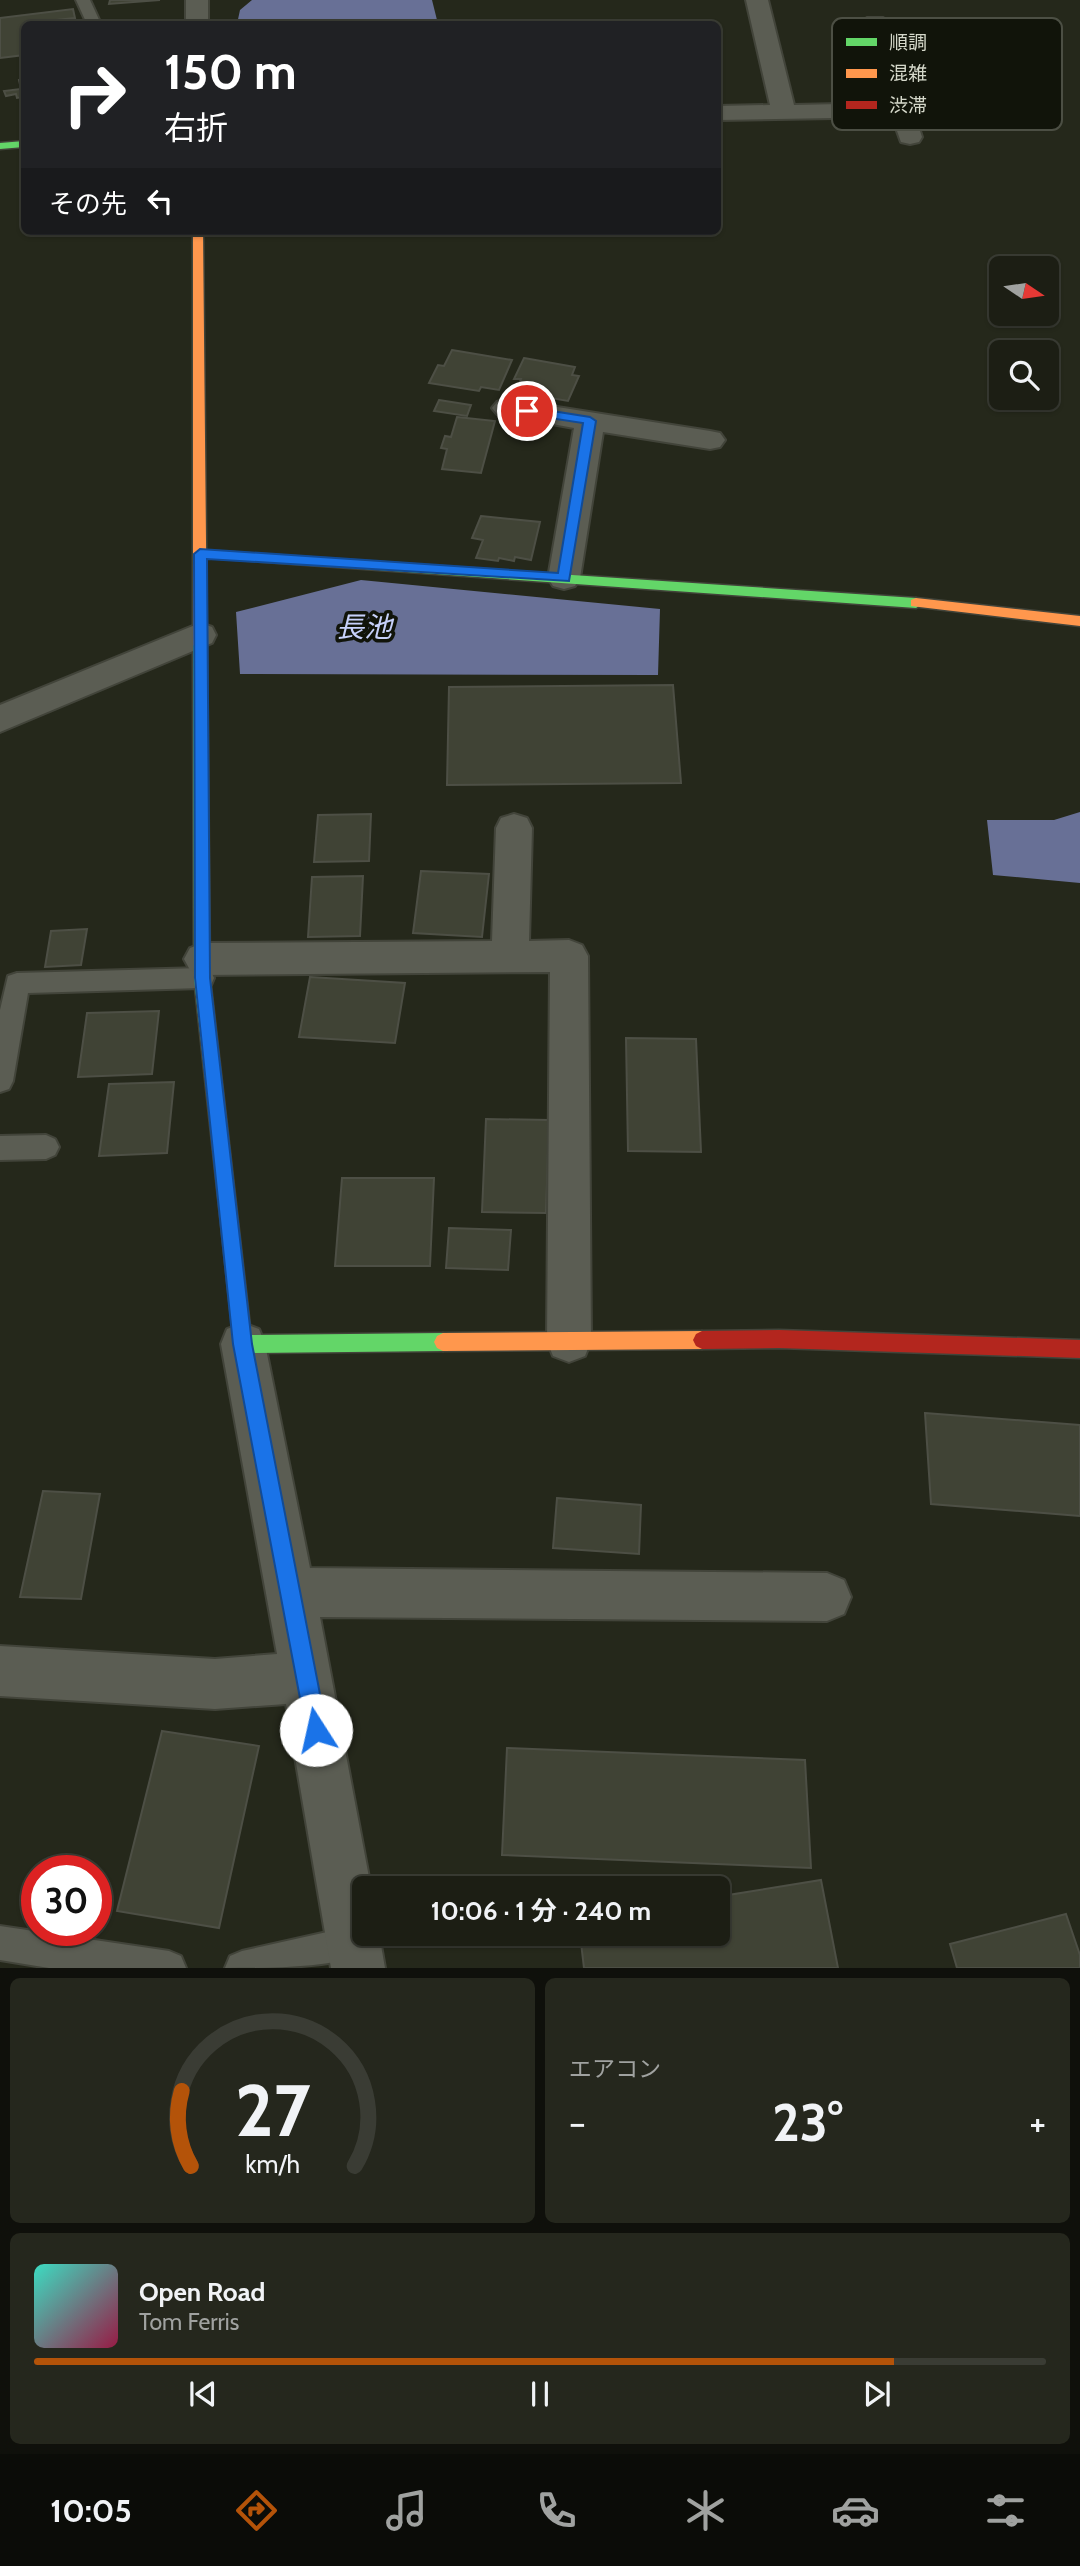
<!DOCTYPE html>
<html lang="ja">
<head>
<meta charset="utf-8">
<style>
	body { margin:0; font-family:Cabin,"Noto Sans JP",sans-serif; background:#25271d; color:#f1f3f6; height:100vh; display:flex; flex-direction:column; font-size:26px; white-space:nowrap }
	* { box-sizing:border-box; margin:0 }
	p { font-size:23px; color:#a0a2a0 }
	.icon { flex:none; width:38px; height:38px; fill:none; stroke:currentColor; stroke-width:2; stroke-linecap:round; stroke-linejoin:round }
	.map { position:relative; height:1968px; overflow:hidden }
	.panel { display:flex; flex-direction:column; gap:10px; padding:10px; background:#0f100b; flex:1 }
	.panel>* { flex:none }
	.top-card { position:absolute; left:21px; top:21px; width:700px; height:214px; border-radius:10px; box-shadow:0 2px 5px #0004,0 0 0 2px #3a3c34; background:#202124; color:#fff; overflow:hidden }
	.needle { width:46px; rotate:103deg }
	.tools { position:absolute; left:989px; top:256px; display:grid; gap:14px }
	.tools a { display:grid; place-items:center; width:70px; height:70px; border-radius:10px; background:#1c1e14; box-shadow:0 2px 5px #0004,0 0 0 2px #3a3c34; font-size:35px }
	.speed { position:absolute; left:21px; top:1855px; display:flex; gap:14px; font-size:35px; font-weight:700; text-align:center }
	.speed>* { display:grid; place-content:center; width:91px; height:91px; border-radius:50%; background:#1c1e14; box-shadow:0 2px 5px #0004,0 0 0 2px #3a3c34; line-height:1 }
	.speed .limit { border:10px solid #d22; background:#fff; color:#111 }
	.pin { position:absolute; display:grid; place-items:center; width:60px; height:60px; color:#fff; margin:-30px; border:4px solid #fff; border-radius:50%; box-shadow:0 2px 7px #0007 }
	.me { position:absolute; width:77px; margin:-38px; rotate:350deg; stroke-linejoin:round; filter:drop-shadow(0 0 5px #0008) }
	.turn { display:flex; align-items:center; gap:24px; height:147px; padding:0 28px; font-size:32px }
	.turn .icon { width:91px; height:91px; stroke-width:2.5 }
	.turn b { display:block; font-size:49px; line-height:60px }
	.then { display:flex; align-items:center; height:66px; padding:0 28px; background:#0003; gap:14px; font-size:26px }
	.big { font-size:52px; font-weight:700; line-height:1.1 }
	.panel .widget { flex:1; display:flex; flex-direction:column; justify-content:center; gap:10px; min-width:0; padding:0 24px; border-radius:10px; background:#25271d }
	.panel .dial { align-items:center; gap:0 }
	.dial svg { height:182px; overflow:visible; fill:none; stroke:#3a3c34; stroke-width:7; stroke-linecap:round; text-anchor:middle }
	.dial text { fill:#f1f3f6; stroke:none }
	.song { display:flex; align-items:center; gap:21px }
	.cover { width:84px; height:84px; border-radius:10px; background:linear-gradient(135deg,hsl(170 70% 55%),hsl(340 70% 35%)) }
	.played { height:7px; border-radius:4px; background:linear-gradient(90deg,#b45309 85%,#3a3c34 85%) }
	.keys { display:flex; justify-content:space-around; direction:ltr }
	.heat { display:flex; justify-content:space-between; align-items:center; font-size:38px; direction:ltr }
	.panel .tiles { flex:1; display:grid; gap:10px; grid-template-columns:1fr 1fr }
	.widget:last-child { grid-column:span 2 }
	.trip { position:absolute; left:352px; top:1876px; width:378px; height:70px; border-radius:10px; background:#1c1e14; box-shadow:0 2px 5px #0004,0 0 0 2px #3a3c34; font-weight:700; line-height:70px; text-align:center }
	.tabs { display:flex; height:112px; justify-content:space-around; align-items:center; background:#0b0c08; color:#a0a2a0 }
	.tabs .icon { width:49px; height:49px }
	.tabs .selected { color:#b45309 }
	.tabs b { font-size:32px; color:#f1f3f6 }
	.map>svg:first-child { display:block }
	.water { fill:#687096 }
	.building { fill:#404335; stroke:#4d4f45; stroke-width:2 }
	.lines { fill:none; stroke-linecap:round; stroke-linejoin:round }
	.lane-casing { stroke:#42443a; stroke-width:4 }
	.street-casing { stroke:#42443a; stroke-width:4 }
	.fast-casing { stroke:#42443a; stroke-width:3 }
	.slow-casing { stroke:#42443a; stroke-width:3 }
	.jam-casing { stroke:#42443a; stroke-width:3 }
	.lane { fill:#5b5d53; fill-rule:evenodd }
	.street { fill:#5b5d53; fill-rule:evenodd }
	.fast { fill:#63d668; fill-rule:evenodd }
	.slow { fill:#ff974d; fill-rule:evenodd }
	.jam { fill:#b3261e; fill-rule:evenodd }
	.route { fill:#1a73e8; stroke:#114b97; stroke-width:2 }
	.labels { text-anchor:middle; stroke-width:7; stroke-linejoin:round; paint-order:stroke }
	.water-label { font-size:28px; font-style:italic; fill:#c7d1fa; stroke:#11140a }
	.key { fill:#11140a; stroke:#4c4f44; stroke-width:2 }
	.key-label { font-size:19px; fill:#d5d8ca }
</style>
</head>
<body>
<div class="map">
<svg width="1080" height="1968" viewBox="0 0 1080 1968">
	<rect width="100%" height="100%" fill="#25281b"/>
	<path class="water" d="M 252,0 L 432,0 L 438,24 L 237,24 L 240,10 Z
		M 361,580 L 660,609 L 658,675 L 240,674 L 236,612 Z
		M 1080,812 L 1080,883 L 993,875 L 987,820 L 1054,820 Z"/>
	<path class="building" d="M 110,0 L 160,0 L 109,4 Z
		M 73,9 L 75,18 L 47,21 L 47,24 L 24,24 L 24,55 L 0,58 L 0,18 Z
		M 24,79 L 24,97 L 17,98 L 16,94 L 6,96 L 4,91 L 21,89 L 19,80 Z
		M 452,350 L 512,360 L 499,390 L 481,387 L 479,391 L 429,383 L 438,365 L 444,366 Z
		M 524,358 L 575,367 L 572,375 L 579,376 L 568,401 L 516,392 L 521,379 L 514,379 Z
		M 439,400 L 471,405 L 467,416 L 434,411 Z
		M 457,417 L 495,421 L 481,473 L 442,469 L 447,449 L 441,448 L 445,436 L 451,437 Z
		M 481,516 L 540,522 L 531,560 L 515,557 L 514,561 L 499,558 L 498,561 L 476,558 L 483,540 L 472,538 Z
		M 673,685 L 681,783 L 447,785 L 449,687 Z
		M 371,814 L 369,861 L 314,862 L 318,815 Z
		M 421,871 L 489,874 L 482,937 L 413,933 Z
		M 363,876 L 360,936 L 308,937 L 312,877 Z
		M 87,929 L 81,965 L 45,967 L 51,931 Z
		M 310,977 L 405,983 L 395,1043 L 299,1037 Z
		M 159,1011 L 152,1074 L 78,1077 L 87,1013 Z
		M 626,1038 L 696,1039 L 701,1152 L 628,1151 Z
		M 174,1082 L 167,1153 L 99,1156 L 109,1084 Z
		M 486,1119 L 549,1120 L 546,1213 L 482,1212 Z
		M 342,1178 L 434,1178 L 430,1266 L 335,1266 Z
		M 449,1228 L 511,1230 L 508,1270 L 446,1268 Z
		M 925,1413 L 1080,1425 L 1080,1516 L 931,1504 Z
		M 43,1491 L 100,1494 L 81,1599 L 20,1597 Z
		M 557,1498 L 641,1505 L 639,1554 L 553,1548 Z
		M 162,1731 L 259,1746 L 219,1928 L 117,1911 Z
		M 507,1748 L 805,1760 L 811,1868 L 502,1855 Z
		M 821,1880 L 838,1968 L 584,1968 L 580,1934 L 718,1934 L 718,1888 L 708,1888 L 726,1885 L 728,1895 Z
		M 1066,1914 L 1080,1955 L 1080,1968 L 957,1968 L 950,1944 Z"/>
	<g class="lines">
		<g class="lane-casing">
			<path id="lane" d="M 76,0 L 90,0 L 101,24 L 87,24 Z
				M 202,968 L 211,971 L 214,978 L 211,985 L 202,988 L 28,993 L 13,1081 L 9,1089 L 0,1092 L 0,1010 L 8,976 L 17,973 Z
				M 46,1135 L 55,1139 L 59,1147 L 55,1155 L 46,1159 L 0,1160 L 0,1136 Z
				M 0,1926 L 169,1951 L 181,1956 L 186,1968 L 49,1968 L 0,1960 Z
				M 354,1926 L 364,1930 L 371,1943 L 366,1955 C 322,1968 272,1968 225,1968 L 230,1956 L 242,1951 Z"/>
		</g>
		<g class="street-casing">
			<path id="street" d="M 186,0 L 208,0 L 208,24 L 186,24 Z
				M 746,0 L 768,0 L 794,105 L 888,103 L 864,23 L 867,18 L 883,18 L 922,137 L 919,142 L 910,144 L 901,142 L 892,117 L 718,120 L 718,106 L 770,105 Z
				M 507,399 L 710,431 L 720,433 L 725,440 L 720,447 L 710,449 L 603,432 L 580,578 L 575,586 L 564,589 L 553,586 L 548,578 L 574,428 L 497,414 L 492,408 L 497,402 Z
				M 200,623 L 212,627 L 216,635 L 212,643 L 0,732 L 0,705 Z
				M 514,814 L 527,818 L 532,828 L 529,941 L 569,940 L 582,945 L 588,956 L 591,1341 L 585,1356 L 569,1362 L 553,1356 L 547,1341 L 550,972 L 203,975 L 190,970 L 184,959 L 190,948 L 203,943 L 492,941 L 496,828 L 501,818 Z
				M 243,1323 L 259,1329 L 265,1344 L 310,1568 L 827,1573 L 844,1580 L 851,1597 L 844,1614 L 827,1621 L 320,1617 L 371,1888 L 364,1888 L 364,1934 L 379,1934 L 385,1968 L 331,1968 L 286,1704 L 215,1709 L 0,1696 L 0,1646 L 215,1659 L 277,1654 L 221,1344 L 227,1329 Z"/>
		</g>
		<g class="fast-casing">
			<path id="fast" d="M 24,141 L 24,147 L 0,149 L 0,143 Z
				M 200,550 L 916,598 L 923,603 L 916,608 L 195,557 L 194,554 Z
				M 200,640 L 207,645 L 210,978 L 251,1335 L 443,1333 L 449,1336 L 452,1342 L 449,1348 L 443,1351 L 243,1353 L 237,1350 L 234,1344 L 194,978 L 193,645 Z"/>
		</g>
		<g class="slow-casing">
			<path id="slow" d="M 193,231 L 203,231 L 207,645 L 200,650 L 193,645 Z
				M 916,598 L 1080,616 L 1080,626 L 911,606 L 911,600 Z
				M 702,1331 L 708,1334 L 711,1340 L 708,1346 L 702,1349 L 443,1351 L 437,1348 L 434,1342 L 437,1336 L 443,1333 Z"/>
		</g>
		<g class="jam-casing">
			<path id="jam" d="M 779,1330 L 1080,1340 L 1080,1358 L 779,1348 L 702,1349 L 696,1346 L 693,1340 L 696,1334 L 702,1331 Z"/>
		</g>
		<use href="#lane" class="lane"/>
		<use href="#street" class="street"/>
		<use href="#fast" class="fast"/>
		<use href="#slow" class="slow"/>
		<use href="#jam" class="jam"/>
	</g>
	<path class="route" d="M 527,407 L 590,417 L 596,421 L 569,581 L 207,559 L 210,978 L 252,1344 L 327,1730 L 323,1737 L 316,1741 L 309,1737 L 306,1730 L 233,1344 L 195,978 L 194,554 L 200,549 L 558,573 L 583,423 L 523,414 L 523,408 Z"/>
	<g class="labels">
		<g class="water-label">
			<text x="364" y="637">長池</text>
		</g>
	</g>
	<rect x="832" y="18" width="230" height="112" rx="10" class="key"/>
	<rect x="846" y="38" width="31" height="8" fill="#63d668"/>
	<rect x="846" y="69" width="31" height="9" fill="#ff974d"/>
	<rect x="846" y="101" width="31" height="8" fill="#b3261e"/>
	<g class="key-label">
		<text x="889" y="49">順調</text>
		<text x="889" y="80">混雑</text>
		<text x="889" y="112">渋滞</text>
	</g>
</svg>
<div class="tools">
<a><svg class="needle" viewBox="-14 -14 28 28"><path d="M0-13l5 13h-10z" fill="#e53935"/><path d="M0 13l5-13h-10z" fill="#a0a2a0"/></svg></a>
<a><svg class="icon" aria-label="search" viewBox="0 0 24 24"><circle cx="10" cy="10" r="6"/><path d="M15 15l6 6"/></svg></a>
</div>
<div class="speed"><div class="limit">30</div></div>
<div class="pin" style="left:527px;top:411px;background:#d93025"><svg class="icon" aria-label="arrive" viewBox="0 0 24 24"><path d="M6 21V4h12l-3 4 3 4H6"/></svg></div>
<svg class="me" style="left:316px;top:1730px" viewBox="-20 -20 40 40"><circle r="19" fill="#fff"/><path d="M0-13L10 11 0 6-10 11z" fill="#1a73e8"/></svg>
<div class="trip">10:06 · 1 分 · 240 m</div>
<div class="top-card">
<div class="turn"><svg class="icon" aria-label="right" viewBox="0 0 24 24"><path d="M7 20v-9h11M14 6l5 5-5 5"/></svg><div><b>150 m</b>右折</div></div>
<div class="then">その先<svg class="icon" aria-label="left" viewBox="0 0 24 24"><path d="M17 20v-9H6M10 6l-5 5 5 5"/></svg></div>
</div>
</div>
<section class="panel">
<div class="tiles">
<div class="widget dial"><svg viewBox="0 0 100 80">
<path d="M14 69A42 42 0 1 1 86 69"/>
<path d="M14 69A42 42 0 0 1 10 36" stroke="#b45309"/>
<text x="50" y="56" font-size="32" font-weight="700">27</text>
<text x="50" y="72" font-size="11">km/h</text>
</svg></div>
<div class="widget"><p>エアコン</p>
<div class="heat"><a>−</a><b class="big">23°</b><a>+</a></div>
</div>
<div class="widget">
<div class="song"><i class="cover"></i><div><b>Open Road</b><p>Tom Ferris</p></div></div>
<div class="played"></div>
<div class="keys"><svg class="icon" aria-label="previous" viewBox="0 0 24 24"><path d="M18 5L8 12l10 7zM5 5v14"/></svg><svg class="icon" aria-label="pause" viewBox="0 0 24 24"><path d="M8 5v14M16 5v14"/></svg><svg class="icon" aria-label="next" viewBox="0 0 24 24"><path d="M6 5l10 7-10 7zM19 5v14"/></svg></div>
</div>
</div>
</section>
<nav class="tabs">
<b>10:05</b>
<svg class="icon selected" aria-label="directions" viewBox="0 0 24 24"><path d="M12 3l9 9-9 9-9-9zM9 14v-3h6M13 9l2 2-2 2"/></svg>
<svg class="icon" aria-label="music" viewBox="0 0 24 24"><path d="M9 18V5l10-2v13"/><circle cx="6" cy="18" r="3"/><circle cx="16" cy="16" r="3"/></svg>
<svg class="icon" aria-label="phone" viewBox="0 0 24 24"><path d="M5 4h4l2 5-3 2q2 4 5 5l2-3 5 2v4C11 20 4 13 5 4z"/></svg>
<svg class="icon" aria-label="climate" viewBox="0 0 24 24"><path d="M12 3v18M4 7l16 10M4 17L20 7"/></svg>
<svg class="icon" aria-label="car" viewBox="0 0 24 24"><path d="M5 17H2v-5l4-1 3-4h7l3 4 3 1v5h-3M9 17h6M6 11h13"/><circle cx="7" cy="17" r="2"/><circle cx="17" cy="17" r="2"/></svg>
<svg class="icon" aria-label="filters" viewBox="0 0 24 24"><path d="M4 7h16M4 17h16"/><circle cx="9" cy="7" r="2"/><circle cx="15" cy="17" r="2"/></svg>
</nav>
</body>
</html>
